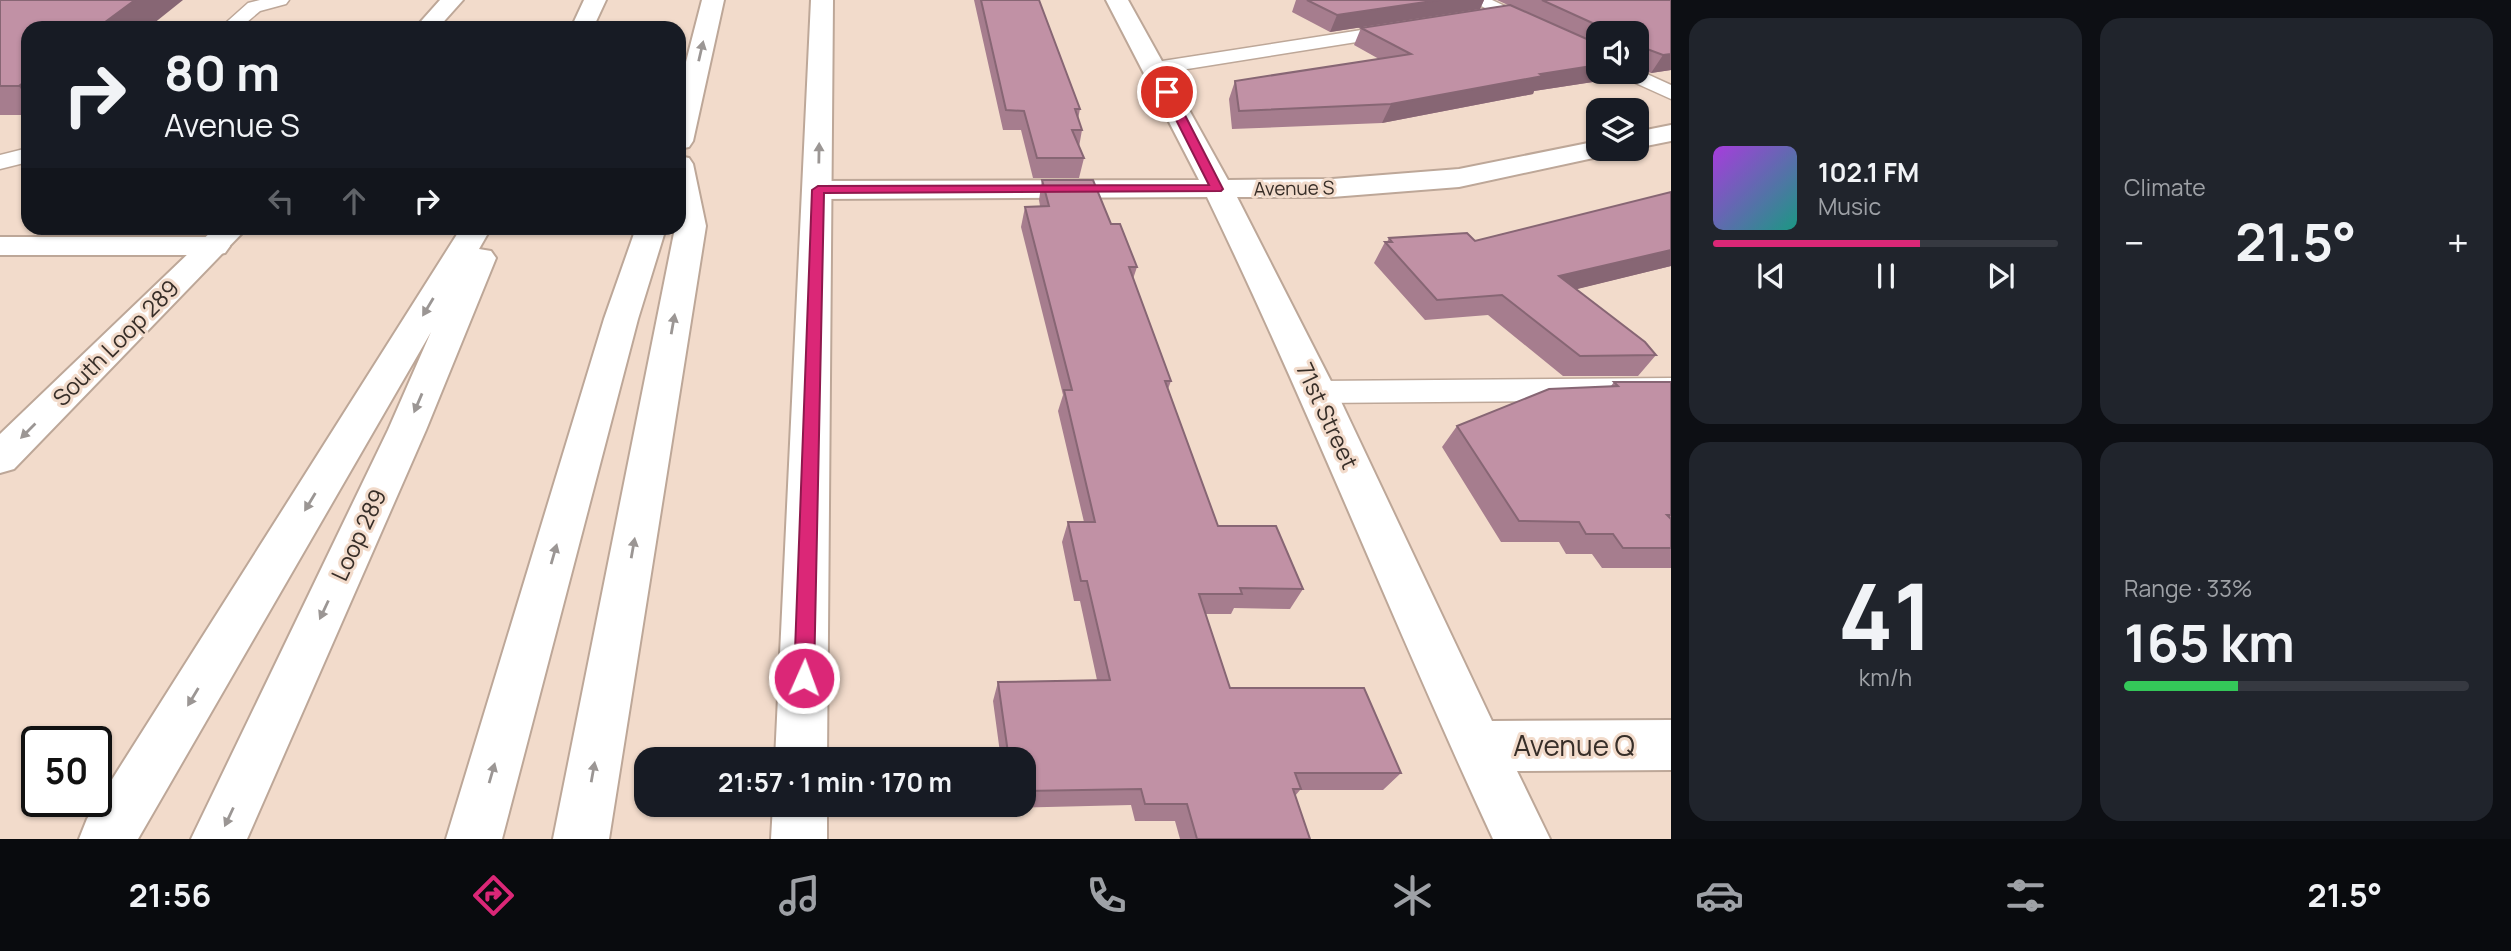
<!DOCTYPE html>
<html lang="en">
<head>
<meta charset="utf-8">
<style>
	body { margin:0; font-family:Manrope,sans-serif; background:#20242c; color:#f1f3f6; height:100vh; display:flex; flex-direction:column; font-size:26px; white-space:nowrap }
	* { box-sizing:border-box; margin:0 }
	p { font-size:23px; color:#9ea1a6 }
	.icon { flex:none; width:38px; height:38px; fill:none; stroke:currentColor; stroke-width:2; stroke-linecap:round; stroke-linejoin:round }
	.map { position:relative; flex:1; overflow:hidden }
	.sheet { display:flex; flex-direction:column; gap:18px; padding:18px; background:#0d0f14; width:840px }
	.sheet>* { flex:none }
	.hud { position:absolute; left:21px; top:21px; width:665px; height:214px; border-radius:21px; box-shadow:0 2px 5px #0004; background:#171b24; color:#f1f3f6; overflow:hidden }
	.fabs { position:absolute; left:1586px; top:21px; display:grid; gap:14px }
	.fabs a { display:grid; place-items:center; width:63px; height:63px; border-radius:14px; background:#171b24; box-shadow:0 2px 5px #0004; font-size:35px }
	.speed { position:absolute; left:21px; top:726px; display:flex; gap:14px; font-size:35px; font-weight:700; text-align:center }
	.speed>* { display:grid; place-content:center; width:91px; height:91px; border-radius:50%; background:#171b24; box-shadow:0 2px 5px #0004; line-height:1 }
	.speed .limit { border:4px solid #111; border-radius:10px; background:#fff; color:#111 }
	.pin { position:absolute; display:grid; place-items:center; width:60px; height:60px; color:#fff; margin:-30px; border:4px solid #fff; border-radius:50%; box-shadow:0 2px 7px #0007 }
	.me { position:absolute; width:77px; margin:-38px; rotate:2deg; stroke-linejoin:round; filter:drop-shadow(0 0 5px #0008) }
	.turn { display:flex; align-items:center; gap:24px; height:147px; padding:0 28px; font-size:32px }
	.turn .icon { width:91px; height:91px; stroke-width:2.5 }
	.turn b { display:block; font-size:49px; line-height:60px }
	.lanes { display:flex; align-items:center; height:66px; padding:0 28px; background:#0003; justify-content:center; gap:35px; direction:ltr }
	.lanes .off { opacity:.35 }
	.big { font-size:52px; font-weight:700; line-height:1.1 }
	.sheet .card { flex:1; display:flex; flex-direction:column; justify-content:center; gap:10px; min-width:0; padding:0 24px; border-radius:21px; background:#20242c }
	.sheet .dial { align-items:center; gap:0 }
	.dial b { font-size:91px; line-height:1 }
	.song { display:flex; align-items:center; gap:21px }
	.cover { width:84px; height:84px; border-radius:10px; background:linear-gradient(135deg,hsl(280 70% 55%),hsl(170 70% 35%)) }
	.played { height:7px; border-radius:4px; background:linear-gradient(90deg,#db2777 60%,#363941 60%) }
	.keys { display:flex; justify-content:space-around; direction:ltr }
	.heat { display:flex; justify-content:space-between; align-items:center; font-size:38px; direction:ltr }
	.charge { height:10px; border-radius:5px; background:linear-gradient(90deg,#34c759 33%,#363941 0) }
	.sheet .tiles { flex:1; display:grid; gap:18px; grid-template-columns:repeat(2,1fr) }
	.trip { position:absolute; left:634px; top:747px; width:402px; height:70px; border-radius:21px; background:#171b24; box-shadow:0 2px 5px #0004; font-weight:700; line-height:70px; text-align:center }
	.tabs { display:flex; height:112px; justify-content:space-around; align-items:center; background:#090b0e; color:#9ea1a6 }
	.tabs .icon { width:49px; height:49px }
	.tabs .selected { color:#db2777 }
	.tabs b { font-size:32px; color:#f1f3f6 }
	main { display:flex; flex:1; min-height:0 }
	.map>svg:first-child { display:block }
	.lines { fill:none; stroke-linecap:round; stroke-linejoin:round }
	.service-casing { stroke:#bda798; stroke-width:3 }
	.minor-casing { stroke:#bda798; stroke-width:4 }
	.secondary-casing { stroke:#bda798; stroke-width:4 }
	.motorway-casing { stroke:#bda798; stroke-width:4 }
	.service { fill:#fff; fill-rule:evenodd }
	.minor { fill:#fff; fill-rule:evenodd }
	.secondary { fill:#fff; fill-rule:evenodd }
	.motorway { fill:#fff; fill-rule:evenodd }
	.wall { fill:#a67d8e }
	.shaded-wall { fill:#876674 }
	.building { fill:#c191a5; stroke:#876674; stroke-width:2 }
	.oneway { fill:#9b9694 }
	.route { fill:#db2777; stroke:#8e194d; stroke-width:2 }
	.labels { text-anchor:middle; stroke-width:6; stroke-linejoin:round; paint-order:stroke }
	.far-street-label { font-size:19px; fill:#372e28; stroke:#f2dbcb }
	.street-label { font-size:23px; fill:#372e28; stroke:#f2dbcb }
	.near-street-label { font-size:28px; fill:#372e28; stroke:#f2dbcb }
</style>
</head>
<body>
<main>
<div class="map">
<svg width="1671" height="839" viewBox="0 0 1671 839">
	<rect width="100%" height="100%" fill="#f2dbcb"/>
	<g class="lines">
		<g class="service-casing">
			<path id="service" d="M 260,0 L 289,0 L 286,4 L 260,11 L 240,28 L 220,28 L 248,3 Z
				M 1469,0 L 1492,0 L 1598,50 L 1598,64 Z
				M 1400,24 L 1407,26 L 1409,30 L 1407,34 L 1156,74 L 1146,68 L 1156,62 Z
				M 1636,69 L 1671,85 L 1671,99 L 1620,76 L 1617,72 L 1636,72 Z
				M 28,148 L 28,162 L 0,169 L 0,155 Z
				M 1671,378 L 1671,400 L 1317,403 L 1306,400 L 1302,392 L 1306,384 L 1317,381 Z"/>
		</g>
		<g class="minor-casing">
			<path id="minor" d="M 1106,0 L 1128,0 L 1228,180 L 1332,179 L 1459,169 L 1598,141 L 1598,149 L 1612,149 L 1608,155 L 1598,157 L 1459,187 L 1332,197 L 1237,197 L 1336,391 L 1492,721 L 1671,720 L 1671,770 L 1517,771 L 1550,839 L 1493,839 C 1395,628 1309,408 1207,197 L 818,199 L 808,196 L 803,190 L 808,184 L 818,181 L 1199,180 Z
				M 1671,125 L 1671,141 L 1636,148 L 1636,132 Z
				M 0,237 L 214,237 L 225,239 L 230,246 L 225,253 L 214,255 L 0,255 Z"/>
		</g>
		<g class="secondary-casing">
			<path id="secondary" d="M 440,0 L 463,0 L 438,28 L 415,28 Z
				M 811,0 L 833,0 L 827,760 L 775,760 Z
				M 215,228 L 247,228 L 14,469 L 0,473 L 0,434 Z
				M 773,805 L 827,805 L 827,839 L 771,839 Z"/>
		</g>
		<g class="motorway-casing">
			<path id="motorway" d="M 584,0 L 606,0 L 593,28 L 571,28 Z
				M 702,0 L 724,0 L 693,141 L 689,147 L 679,149 L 679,89 Z
				M 679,156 L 689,158 L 693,164 L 706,226 L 609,839 L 553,839 L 675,228 L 679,228 Z
				M 461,228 L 491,228 L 479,249 L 491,251 L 496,258 L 426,430 L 247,839 L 191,839 L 388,430 L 431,332 L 138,839 L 79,839 L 87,819 Z
				M 636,228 L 666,228 L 638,319 L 502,839 L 446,839 L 604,319 Z"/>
		</g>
		<use href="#service" class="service"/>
		<use href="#minor" class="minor"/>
		<use href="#secondary" class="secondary"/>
		<use href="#motorway" class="motorway"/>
	</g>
	<path class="wall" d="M 0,0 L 28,28 L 28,115 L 0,115 Z
		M 974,0 L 1039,0 L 1080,109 L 1078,119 L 1082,130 L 1079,147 L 1084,158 L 1079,178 L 1033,178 L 1021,130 L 1003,130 Z
		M 1296,0 L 1484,0 L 1480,9 L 1330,32 L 1292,12 Z
		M 1497,0 L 1671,0 L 1671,70 L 1651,73 L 1636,67 L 1636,33 L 1598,33 L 1598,72 L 1619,78 L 1534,91 L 1533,94 L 1382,123 L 1232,129 L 1229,99 L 1235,81 L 1379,59 L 1354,45 L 1361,28 L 1508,5 Z
		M 1042,180 L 1111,224 L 1137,267 L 1133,279 L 1171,381 L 1168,389 L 1218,526 L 1303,589 L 1290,609 L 1234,608 L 1231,614 L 1205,614 L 1230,688 L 1401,773 L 1383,790 L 1300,790 L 1295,796 L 1310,839 L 1180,839 L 1175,821 L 1135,821 L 1131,805 L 1008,808 L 1008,805 L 1024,805 L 1024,760 L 1001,760 L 993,701 L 998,682 L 1097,680 L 1080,601 L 1074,601 L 1062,542 L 1068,522 L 1084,522 L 1058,411 L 1063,395 L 1021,227 L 1025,207 L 1040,206 L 1039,200 Z
		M 1671,192 L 1671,266 L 1576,289 L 1656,355 L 1638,376 L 1563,376 L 1488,315 L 1425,320 L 1374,263 L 1385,242 L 1387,242 L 1389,238 L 1475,241 Z
		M 1614,382 L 1671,382 L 1671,568 L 1602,568 L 1592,554 L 1566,554 L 1559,542 L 1501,542 L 1442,447 L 1457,426 L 1611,386 Z"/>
	<path class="shaded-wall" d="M 135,0 L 183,0 L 148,28 L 97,28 Z
		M 1439,0 L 1484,0 L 1480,9 L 1330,32 L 1337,15 Z
		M 1671,54 L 1671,70 L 1651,73 L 1663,55 Z
		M 1598,65 L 1598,72 L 1623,72 L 1619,78 L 1534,91 L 1533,94 L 1382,123 L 1391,104 L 1540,74 Z
		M 28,79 L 28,100 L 19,86 Z
		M 1671,250 L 1671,266 L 1545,297 L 1559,276 Z"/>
	<path class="building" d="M 0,0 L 135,0 L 97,28 L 28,28 L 28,79 L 19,86 L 0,86 Z
		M 981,0 L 1039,0 L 1080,109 L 1075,109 L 1082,130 L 1072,130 L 1084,158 L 1037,158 L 1024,111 L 1006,110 Z
		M 1307,0 L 1439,0 L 1337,15 Z
		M 1542,0 L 1671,0 L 1671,54 L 1663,55 L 1647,49 L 1645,52 L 1636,52 L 1636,33 L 1610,33 L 1610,31 Z
		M 1510,5 L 1598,44 L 1598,65 L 1540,74 L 1543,76 L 1391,104 L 1239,111 L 1235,81 L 1411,54 L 1361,28 Z
		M 1042,180 L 1093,180 L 1111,224 L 1120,224 L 1137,267 L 1129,267 L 1171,381 L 1165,381 L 1218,526 L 1276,526 L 1303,589 L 1240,588 L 1242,594 L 1199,594 L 1230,688 L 1364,688 L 1401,773 L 1295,773 L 1301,789 L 1293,789 L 1310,839 L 1197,839 L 1187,804 L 1145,804 L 1141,789 L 1024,791 L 1024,760 L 1009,760 L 998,682 L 1110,680 L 1087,581 L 1081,581 L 1068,522 L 1095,522 L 1064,390 L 1072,390 L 1025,207 L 1049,206 Z
		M 1671,192 L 1671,250 L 1559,276 L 1645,342 L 1656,355 L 1580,356 L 1502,295 L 1437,300 L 1385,242 L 1392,242 L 1389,238 L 1467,233 L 1475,241 Z
		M 1614,382 L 1671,382 L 1671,515 L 1667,515 L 1671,519 L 1671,548 L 1623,548 L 1613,534 L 1586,534 L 1579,522 L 1519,521 L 1457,426 L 1549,389 L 1618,386 Z"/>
	<defs><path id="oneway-solid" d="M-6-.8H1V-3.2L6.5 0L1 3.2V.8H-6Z" transform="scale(1.75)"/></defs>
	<g class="oneway">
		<use href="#oneway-solid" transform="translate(701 51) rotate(-77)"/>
		<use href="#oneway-solid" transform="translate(819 153) rotate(-89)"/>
		<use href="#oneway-solid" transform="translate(428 307) rotate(121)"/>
		<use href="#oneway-solid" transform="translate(673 324) rotate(-80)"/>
		<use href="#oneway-solid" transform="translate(418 403) rotate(113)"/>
		<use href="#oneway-solid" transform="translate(28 431) rotate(135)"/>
		<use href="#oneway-solid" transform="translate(310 502) rotate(121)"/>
		<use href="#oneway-solid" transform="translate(633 548) rotate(-80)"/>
		<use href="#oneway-solid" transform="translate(554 554) rotate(-74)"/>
		<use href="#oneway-solid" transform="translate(324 610) rotate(115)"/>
		<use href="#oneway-solid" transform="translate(193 697) rotate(121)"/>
		<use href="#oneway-solid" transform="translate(593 772) rotate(-80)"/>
		<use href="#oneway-solid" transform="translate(492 773) rotate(-74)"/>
		<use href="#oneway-solid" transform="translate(229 817) rotate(115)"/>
	</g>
	<path class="route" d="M 1167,88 L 1173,92 L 1223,189 L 1221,191 L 824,193 L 814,678 L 811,685 L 804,687 L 797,685 L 794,678 L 812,190 L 818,186 L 1209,185 L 1162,92 Z"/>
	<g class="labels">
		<g class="far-street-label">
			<text transform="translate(1294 188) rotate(-1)" y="7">Avenue S</text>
		</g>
		<g class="street-label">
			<text transform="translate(116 343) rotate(-45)" y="8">South Loop 289</text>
			<text transform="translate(1327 416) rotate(65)" y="8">71st Street</text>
			<text transform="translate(359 535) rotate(-65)" y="8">Loop 289</text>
		</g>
		<g class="near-street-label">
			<text x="1574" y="756">Avenue Q</text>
		</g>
	</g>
</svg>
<div class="fabs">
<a><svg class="icon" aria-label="sound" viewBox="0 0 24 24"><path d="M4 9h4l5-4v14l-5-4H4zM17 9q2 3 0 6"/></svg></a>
<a><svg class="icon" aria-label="layers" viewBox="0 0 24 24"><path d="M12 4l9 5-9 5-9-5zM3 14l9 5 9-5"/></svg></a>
</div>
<div class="speed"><div class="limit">50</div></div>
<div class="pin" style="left:1167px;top:92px;background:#d93025"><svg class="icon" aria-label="arrive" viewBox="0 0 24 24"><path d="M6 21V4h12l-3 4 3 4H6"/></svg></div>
<svg class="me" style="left:804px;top:678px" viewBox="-20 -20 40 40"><circle r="17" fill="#db2777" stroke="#fff" stroke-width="3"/><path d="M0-11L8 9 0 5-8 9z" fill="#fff"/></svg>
<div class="trip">21:57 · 1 min · 170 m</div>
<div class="hud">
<div class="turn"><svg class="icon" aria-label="right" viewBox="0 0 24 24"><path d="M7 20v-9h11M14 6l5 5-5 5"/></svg><div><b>80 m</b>Avenue S</div></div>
<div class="lanes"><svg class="icon off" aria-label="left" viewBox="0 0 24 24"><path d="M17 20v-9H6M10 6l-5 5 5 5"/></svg><svg class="icon off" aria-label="ahead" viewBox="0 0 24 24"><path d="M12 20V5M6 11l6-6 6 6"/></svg><svg class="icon" aria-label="right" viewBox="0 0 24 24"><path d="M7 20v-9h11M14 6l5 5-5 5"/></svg></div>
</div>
</div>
<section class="sheet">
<div class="tiles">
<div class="card">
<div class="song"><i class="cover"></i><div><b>102.1 FM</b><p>Music</p></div></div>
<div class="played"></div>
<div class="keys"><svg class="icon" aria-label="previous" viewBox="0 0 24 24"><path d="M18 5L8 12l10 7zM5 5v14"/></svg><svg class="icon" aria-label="pause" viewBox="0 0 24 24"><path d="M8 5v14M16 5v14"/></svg><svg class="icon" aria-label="next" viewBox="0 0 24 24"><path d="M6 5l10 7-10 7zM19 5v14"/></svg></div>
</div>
<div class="card"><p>Climate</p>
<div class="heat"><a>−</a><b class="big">21.5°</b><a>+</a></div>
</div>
<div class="card dial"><b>41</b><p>km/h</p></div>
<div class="card"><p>Range · 33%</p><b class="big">165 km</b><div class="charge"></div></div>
</div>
</section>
</main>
<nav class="tabs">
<b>21:56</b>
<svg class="icon selected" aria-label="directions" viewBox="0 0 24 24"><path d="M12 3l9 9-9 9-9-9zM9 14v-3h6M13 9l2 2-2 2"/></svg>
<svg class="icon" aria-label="music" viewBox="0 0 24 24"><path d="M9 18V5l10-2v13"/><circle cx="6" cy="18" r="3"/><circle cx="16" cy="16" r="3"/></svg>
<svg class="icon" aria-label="phone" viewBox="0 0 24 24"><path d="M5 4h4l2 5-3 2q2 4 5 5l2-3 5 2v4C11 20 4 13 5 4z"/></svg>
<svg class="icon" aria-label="climate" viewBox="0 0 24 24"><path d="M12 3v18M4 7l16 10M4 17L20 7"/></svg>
<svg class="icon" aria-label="car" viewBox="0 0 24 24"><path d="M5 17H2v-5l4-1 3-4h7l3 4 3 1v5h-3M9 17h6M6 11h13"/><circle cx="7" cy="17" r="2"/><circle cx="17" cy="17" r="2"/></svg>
<svg class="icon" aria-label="filters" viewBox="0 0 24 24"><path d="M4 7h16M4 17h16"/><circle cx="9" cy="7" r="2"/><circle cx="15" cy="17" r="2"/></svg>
<b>21.5°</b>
</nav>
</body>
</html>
